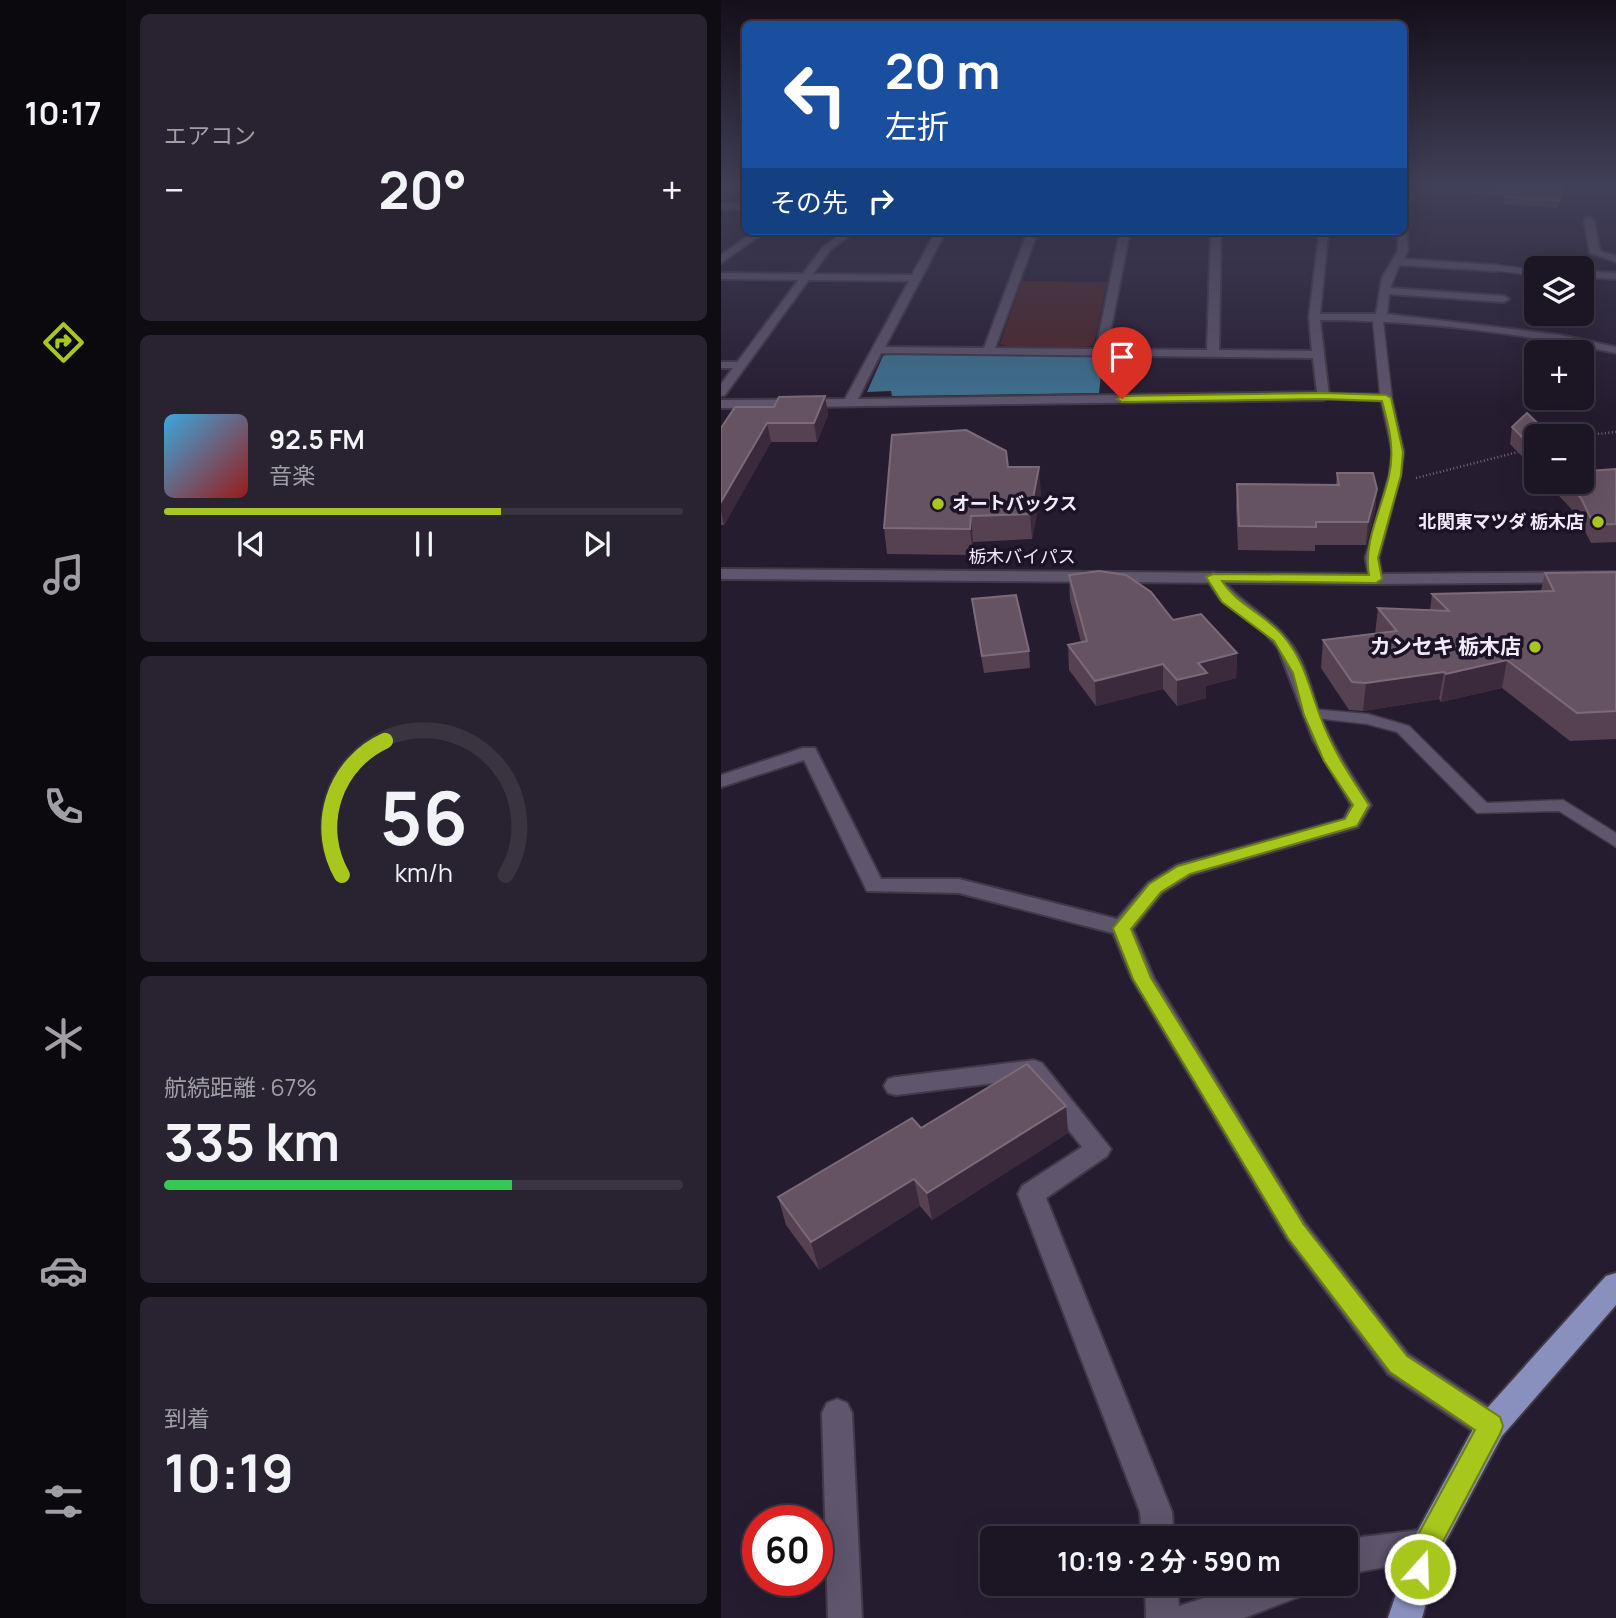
<!DOCTYPE html>
<html lang="ja">
<head>
<meta charset="utf-8">
<style>
	body { margin:0; font-family:Manrope,"Noto Sans JP",sans-serif; background:#292231; color:#f1f3f6; height:100vh; display:flex; flex-direction:column; font-size:26px; white-space:nowrap }
	* { box-sizing:border-box; margin:0 }
	p { font-size:23px; color:#a09fa6 }
	.icon { flex:none; width:38px; height:38px; fill:none; stroke:currentColor; stroke-width:2; stroke-linecap:round; stroke-linejoin:round }
	.map { position:relative; flex:1; overflow:hidden }
	.drawer { display:flex; flex-direction:column; gap:14px; padding:14px; background:#0f0c14; width:595px }
	.drawer>* { flex:none }
	.hud { position:absolute; left:21px; top:21px; width:665px; height:214px; border-radius:10px; box-shadow:0 7px 28px #0002,0 0 0 2px #3a3441; background:#1a4fa0; color:#fff; overflow:hidden }
	.fabs { position:absolute; left:803px; top:256px; display:grid; gap:14px }
	.fabs a { display:grid; place-items:center; width:70px; height:70px; border-radius:10px; background:#1c1524; box-shadow:0 7px 28px #0002,0 0 0 2px #3a3441; font-size:35px }
	.speed { position:absolute; left:21px; top:1505px; display:flex; gap:14px; font-size:35px; font-weight:700; text-align:center }
	.speed>* { display:grid; place-content:center; width:91px; height:91px; border-radius:50%; background:#1c1524; box-shadow:0 7px 28px #0002,0 0 0 2px #3a3441; line-height:1 }
	.speed .limit { border:10px solid #d22; background:#fff; color:#111 }
	.pin { position:absolute; display:grid; place-items:center; width:60px; height:60px; color:#fff; margin:-72px -30px; border-radius:50% 50% 50% 0; rotate:-45deg; box-shadow:0 0 7px #0007 }
	.pin .icon { rotate:45deg }
	.me { position:absolute; width:77px; margin:-38px; rotate:20deg; stroke-linejoin:round; filter:drop-shadow(0 0 5px #0008) }
	.turn { display:flex; align-items:center; gap:24px; height:147px; padding:0 28px; font-size:32px }
	.turn .icon { width:91px; height:91px; stroke-width:2.5 }
	.turn b { display:block; font-size:49px; line-height:60px }
	.then { display:flex; align-items:center; height:66px; padding:0 28px; background:#0003; gap:14px; font-size:26px }
	.big { font-size:52px; font-weight:700; line-height:1.1 }
	.drawer .widget { flex:1; display:flex; flex-direction:column; justify-content:center; gap:10px; min-width:0; padding:0 24px; border-radius:10px; background:#292231 }
	.drawer .dial { align-items:center; gap:0 }
	.dial svg { height:182px; overflow:visible; fill:none; stroke:#3a3441; stroke-width:7; stroke-linecap:round; text-anchor:middle }
	.dial text { fill:#f1f3f6; stroke:none }
	.song { display:flex; align-items:center; gap:21px }
	.cover { width:84px; height:84px; border-radius:10px; background:linear-gradient(135deg,hsl(200 70% 55%),hsl(0 70% 35%)) }
	.played { height:7px; border-radius:4px; background:linear-gradient(90deg,#a8c71c 65%,#3a3441 65%) }
	.keys { display:flex; justify-content:space-around; direction:ltr }
	.heat { display:flex; justify-content:space-between; align-items:center; font-size:38px; direction:ltr }
	.charge { height:10px; border-radius:5px; background:linear-gradient(90deg,#34c759 67%,#3a3441 0) }
	.trip { position:absolute; left:259px; top:1526px; width:378px; height:70px; border-radius:10px; background:#1c1524; box-shadow:0 7px 28px #0002,0 0 0 2px #3a3441; font-weight:700; line-height:70px; text-align:center }
	main { display:flex; flex:1; min-height:0 }
	.dock { display:flex; flex-direction:column; width:126px; justify-content:space-around; align-items:center; background:#0b080e; color:#a09fa6 }
	.dock .icon { width:49px; height:49px }
	.dock .active { color:#a8c71c }
	.dock b { font-size:32px; color:#f1f3f6 }
	.map>svg:first-child { display:block }
	.green { fill:#4d2528 }
	.water { fill:#3e718f }
	.lines { fill:none; stroke-linecap:round; stroke-linejoin:round }
	.service-casing { stroke:#413848; stroke-width:3 }
	.minor-casing { stroke:#413848; stroke-width:4 }
	.tertiary-casing { stroke:#413848; stroke-width:4 }
	.secondary-casing { stroke:#413848; stroke-width:4 }
	.primary-casing { stroke:#413848; stroke-width:4 }
	.path { stroke:#716879; stroke-width:2.5; stroke-dasharray:1 2.5; stroke-linecap:butt }
	.service { fill:#5f556c; fill-rule:evenodd }
	.minor { fill:#5f556c; fill-rule:evenodd }
	.tertiary { fill:#5f556c; fill-rule:evenodd }
	.secondary { fill:#5f556c; fill-rule:evenodd }
	.primary { fill:#8990be; fill-rule:evenodd }
	.wall { fill:#55414f }
	.shaded-wall { fill:#3b2a3b }
	.building { fill:#665361; stroke:#7b6b79; stroke-width:2 }
	.route { fill:#a8c71c; stroke:#6d8112; stroke-width:2 }
	.poi-dot { fill:#a8c71c; stroke:#1c1326; stroke-width:2.5 }
	.labels { text-anchor:middle; stroke-width:7; stroke-linejoin:round; paint-order:stroke }
	.far-poi-label { font-size:18px; font-weight:bold; fill:#f1ebf8; stroke:#1c1326; text-anchor:start }
	.far-street-label { font-size:18px; fill:#f1ebf8; stroke:#1c1326 }
	.poi-label { font-size:21px; font-weight:bold; fill:#f1ebf8; stroke:#1c1326; text-anchor:end }
</style>
</head>
<body>
<main>
<nav class="dock">
<b>10:17</b>
<svg class="icon active" aria-label="directions" viewBox="0 0 24 24"><path d="M12 3l9 9-9 9-9-9zM9 14v-3h6M13 9l2 2-2 2"/></svg>
<svg class="icon" aria-label="music" viewBox="0 0 24 24"><path d="M9 18V5l10-2v13"/><circle cx="6" cy="18" r="3"/><circle cx="16" cy="16" r="3"/></svg>
<svg class="icon" aria-label="phone" viewBox="0 0 24 24"><path d="M5 4h4l2 5-3 2q2 4 5 5l2-3 5 2v4C11 20 4 13 5 4z"/></svg>
<svg class="icon" aria-label="climate" viewBox="0 0 24 24"><path d="M12 3v18M4 7l16 10M4 17L20 7"/></svg>
<svg class="icon" aria-label="car" viewBox="0 0 24 24"><path d="M5 17H2v-5l4-1 3-4h7l3 4 3 1v5h-3M9 17h6M6 11h13"/><circle cx="7" cy="17" r="2"/><circle cx="17" cy="17" r="2"/></svg>
<svg class="icon" aria-label="filters" viewBox="0 0 24 24"><path d="M4 7h16M4 17h16"/><circle cx="9" cy="7" r="2"/><circle cx="15" cy="17" r="2"/></svg>
</nav>
<section class="drawer">
<div class="widget"><p>エアコン</p>
<div class="heat"><a>−</a><b class="big">20°</b><a>+</a></div>
</div>
<div class="widget">
<div class="song"><i class="cover"></i><div><b>92.5 FM</b><p>音楽</p></div></div>
<div class="played"></div>
<div class="keys"><svg class="icon" aria-label="previous" viewBox="0 0 24 24"><path d="M18 5L8 12l10 7zM5 5v14"/></svg><svg class="icon" aria-label="pause" viewBox="0 0 24 24"><path d="M8 5v14M16 5v14"/></svg><svg class="icon" aria-label="next" viewBox="0 0 24 24"><path d="M6 5l10 7-10 7zM19 5v14"/></svg></div>
</div>
<div class="widget dial"><svg viewBox="0 0 100 80">
<path d="M14 69A42 42 0 1 1 86 69"/>
<path d="M14 69A42 42 0 0 1 33 10" stroke="#a8c71c"/>
<text x="50" y="56" font-size="32" font-weight="700">56</text>
<text x="50" y="72" font-size="11">km/h</text>
</svg></div>
<div class="widget"><p>航続距離 · 67%</p><b class="big">335 km</b><div class="charge"></div></div>
<div class="widget"><p>到着</p><b class="big">10:19</b></div>
</section>
<div class="map">
<svg width="895" height="1618" viewBox="0 0 895 1618">
	<rect width="100%" height="100%" fill="#261c30"/>
	<path class="green" d="M 301,281 L 386,282 L 373,345 L 361,348 L 289,347 L 279,344 Z"/>
	<path class="water" d="M 174,353 L 382,356 L 378,393 L 171,396 L 170,391 L 146,392 L 162,356 Z"/>
	<g class="lines">
		<g class="service-casing">
			<path id="service" d="M 810,184 L 818,184 L 818,202 L 811,200 Z
				M 775,265 L 816,270 L 816,276 L 772,270 L 770,268 Z
				M 657,315 L 665,317 L 662,321 L 671,398 L 683,452 L 680,475 L 658,558 L 662,579 L 655,583 L 648,579 L 644,558 L 668,475 L 671,452 L 660,401 L 602,399 L 596,396 L 602,393 L 659,394 L 652,321 Z
				M 591,709 L 647,714 L 688,726 L 766,803 L 842,800 L 895,833 L 895,847 L 838,811 L 756,813 L 676,732 L 646,724 L 585,717 L 583,714 Z"/>
		</g>
		<g class="minor-casing">
			<path id="minor" d="M 885,184 L 895,184 L 895,190 Z
				M 0,203 L 24,203 L 24,209 L 0,209 Z
				M 868,217 L 873,220 L 879,251 L 895,256 L 895,262 L 869,253 L 863,220 Z
				M 682,230 L 686,232 L 687,250 L 683,259 L 775,265 L 780,268 L 775,271 L 678,265 L 669,288 L 783,296 L 788,299 L 783,302 L 668,294 L 666,314 L 839,335 L 895,347 L 895,353 C 798,333 698,320 599,320 L 608,396 L 602,400 L 0,408 L 0,400 L 124,399 L 188,281 L 0,279 L 0,273 L 191,275 L 215,231 L 225,231 L 164,347 L 263,348 L 307,231 L 317,231 L 274,348 L 375,349 L 399,231 L 409,231 L 386,349 L 486,350 L 490,231 L 500,231 L 498,350 L 591,351 L 588,317 L 598,234 L 575,234 L 570,231 ZM 607,234 L 677,235 L 677,250 L 661,278 L 655,314 L 599,314 ZM 160,353 L 592,358 L 596,392 L 137,399 Z
				M 34,231 L 45,231 L 0,263 L 0,255 Z
				M 124,231 L 135,231 L 108,251 L 102,251 L 102,247 Z
				M 861,271 L 895,273 L 895,279 L 861,277 Z
				M 0,362 L 20,362 L 26,365 L 20,368 L 0,368 Z
				M 492,572 L 497,574 C 517,603 551,616 571,645 C 586,666 590,691 599,715 C 612,747 631,776 650,805 L 637,827 L 470,875 L 441,893 L 412,929 L 433,978 L 584,1223 L 687,1354 L 781,1416 L 785,1426 L 781,1436 L 770,1441 L 759,1436 L 667,1374 L 566,1239 L 411,979 L 392,933 L 238,893 L 146,891 L 83,760 L 0,787 L 0,775 L 82,748 L 94,748 L 160,879 L 238,879 L 396,919 L 427,883 L 456,865 L 623,819 L 630,805 L 592,740 L 557,648 L 544,633 L 500,600 L 484,577 Z
				M 313,1060 L 321,1063 L 390,1149 L 386,1156 L 325,1198 L 451,1512 L 453,1538 L 421,1538 L 419,1512 L 297,1194 L 301,1186 L 361,1147 L 307,1079 L 175,1095 L 167,1093 L 163,1086 L 167,1079 L 175,1077 Z
				M 116,1399 L 126,1403 L 131,1413 L 141,1618 L 107,1618 L 101,1413 L 106,1403 Z
				M 706,1529 L 717,1534 L 722,1545 L 717,1556 C 688,1568 654,1565 625,1576 L 625,1544 L 641,1537 Z
				M 424,1584 L 456,1584 L 458,1606 L 528,1584 L 584,1584 L 580,1596 L 523,1618 L 425,1618 Z"/>
		</g>
		<g class="tertiary-casing">
			<path id="tertiary" d="M 102,247 L 110,249 L 4,395 L 0,396 L 0,384 Z"/>
		</g>
		<g class="secondary-casing">
			<path id="secondary" d="M 0,569 L 655,574 L 895,572 L 895,582 L 655,584 L 0,579 Z"/>
		</g>
		<g class="primary-casing">
			<path id="primary" d="M 895,1273 L 895,1305 L 781,1436 L 720,1550 L 701,1618 L 667,1618 L 695,1534 L 759,1416 L 885,1276 Z"/>
		</g>
		<path class="path" d="M 856,436 L 895,432
			M 695,478 L 801,451"/>
		<use href="#service" class="service"/>
		<use href="#minor" class="minor"/>
		<use href="#tertiary" class="tertiary"/>
		<use href="#secondary" class="secondary"/>
		<use href="#primary" class="primary"/>
	</g>
	<path class="wall" d="M 747,184 L 820,197 L 820,184 L 840,184 L 841,187 L 837,208 L 783,204 L 783,197 L 746,193 Z
		M 104,396 L 107,415 L 96,442 L 50,442 L 3,525 L 0,525 L 0,428 Z
		M 791,427 L 816,436 L 816,472 L 789,444 Z
		M 287,467 L 320,492 L 311,539 L 252,542 L 252,555 L 166,554 L 163,528 Z
		M 895,469 L 895,542 L 870,543 L 856,515 L 824,481 L 861,481 L 867,471 Z
		M 616,473 L 656,489 L 654,512 L 645,545 L 594,545 L 594,551 L 517,550 L 515,507 L 516,484 L 615,485 Z
		M 895,572 L 895,739 L 849,741 L 781,688 L 720,702 L 718,699 L 642,711 L 628,710 L 600,668 L 602,640 L 654,634 L 657,608 L 709,610 L 711,594 L 820,591 L 824,573 Z
		M 348,575 L 452,620 L 516,653 L 515,678 L 485,686 L 485,698 L 456,706 L 442,689 L 375,706 L 348,670 L 347,645 L 360,642 L 349,600 Z
		M 251,599 L 308,651 L 309,668 L 263,673 L 253,616 Z
		M 345,1106 L 347,1133 L 211,1220 L 199,1206 L 98,1270 L 65,1225 L 57,1197 L 200,1128 Z"/>
	<path class="shaded-wall" d="M 13,186 L 14,196 L 10,200 L 0,201 L 0,191 Z
		M 104,396 L 107,415 L 96,442 L 93,423 Z
		M 46,423 L 50,442 L 3,525 L 0,510 L 0,502 Z
		M 318,467 L 320,492 L 311,539 L 309,514 Z
		M 656,489 L 654,512 L 645,545 L 647,522 Z
		M 250,516 L 252,542 L 252,555 L 249,529 Z
		M 516,653 L 515,678 L 485,686 L 485,698 L 456,706 L 456,680 L 477,663 Z
		M 786,660 L 781,688 L 720,702 L 725,674 Z
		M 442,664 L 442,689 L 375,706 L 374,681 Z
		M 723,672 L 718,699 L 642,711 L 645,683 Z
		M 345,1106 L 347,1133 L 211,1220 L 206,1193 Z
		M 193,1179 L 199,1206 L 98,1270 L 90,1242 Z"/>
	<path class="building" d="M 747,184 L 810,184 L 810,195 L 821,197 L 821,184 L 840,184 L 841,187 L 838,201 L 784,197 L 784,190 L 747,186 Z
		M 0,186 L 13,186 L 8,191 L 0,191 Z
		M 104,396 L 93,423 L 46,423 L 0,502 L 0,428 L 14,407 L 53,407 L 58,397 Z
		M 806,413 L 830,436 L 816,436 L 816,452 L 791,427 Z
		M 245,430 L 285,451 L 287,467 L 318,467 L 309,514 L 250,516 L 249,529 L 163,528 L 171,435 Z
		M 861,465 L 867,471 L 895,469 L 895,524 L 873,525 L 860,498 L 844,481 L 861,481 Z
		M 616,473 L 652,473 L 656,489 L 647,522 L 595,522 L 595,527 L 518,526 L 516,484 L 618,485 Z
		M 378,571 L 405,575 L 430,592 L 452,620 L 480,614 L 516,653 L 477,663 L 486,673 L 456,680 L 442,664 L 374,681 L 347,645 L 366,641 L 348,575 Z
		M 895,572 L 895,711 L 856,713 L 786,660 L 725,674 L 723,672 L 645,683 L 631,682 L 602,640 L 676,631 L 657,608 L 728,611 L 711,594 L 833,591 L 824,573 Z
		M 295,595 L 308,651 L 261,656 L 251,599 Z
		M 306,1064 L 345,1106 L 206,1193 L 193,1179 L 90,1242 L 57,1197 L 191,1118 L 200,1128 Z"/>
	<linearGradient id="sky" x2="0" y2="1"><stop stop-color="#150f1a"/><stop offset="0.45" stop-color="#414059"/><stop offset="1" stop-color="#414059" stop-opacity="0"/></linearGradient>
	<rect width="895" height="411" fill="url(#sky)"/>
	<path class="route" d="M 602,393 L 665,395 L 670,398 L 682,452 L 680,475 L 657,558 L 661,579 L 655,583 L 501,581 C 517,606 546,615 564,638 C 584,663 588,687 599,716 C 611,749 629,776 648,805 L 636,826 L 469,874 L 440,892 L 410,929 L 430,978 L 583,1225 L 686,1356 L 779,1417 L 782,1426 L 779,1434 L 718,1549 L 708,1578 L 699,1582 L 689,1578 L 685,1569 L 697,1535 L 754,1430 L 669,1372 L 567,1238 L 412,979 L 392,928 L 428,884 L 457,866 L 624,819 L 632,805 L 603,761 L 583,715 L 572,673 L 553,641 L 501,602 L 485,577 L 492,574 L 648,575 C 642,542 661,508 668,476 C 674,450 668,426 661,401 L 602,399 L 401,402 L 396,399 L 401,396 Z"/>
	<g class="poi-dot">
		<circle cx="217" cy="504" r="7"/>
		<circle cx="877" cy="522" r="7"/>
		<circle cx="814" cy="647" r="7"/>
	</g>
	<g class="labels">
		<g class="far-poi-label">
			<text x="231" y="510">オートバックス</text>
			<text x="863" y="528" text-anchor="end">北関東マツダ 栃木店</text>
		</g>
		<g class="far-street-label">
			<text x="301" y="563">栃木バイパス</text>
		</g>
		<g class="poi-label">
			<text x="800" y="654">カンセキ 栃木店</text>
		</g>
	</g>
</svg>
<div class="fabs">
<a><svg class="icon" aria-label="layers" viewBox="0 0 24 24"><path d="M12 4l9 5-9 5-9-5zM3 14l9 5 9-5"/></svg></a>
<a>+</a>
<a>−</a>
</div>
<div class="speed"><div class="limit">60</div></div>
<div class="pin" style="left:401px;top:399px;background:#d93025"><svg class="icon" aria-label="arrive" viewBox="0 0 24 24"><path d="M6 21V4h12l-3 4 3 4H6"/></svg></div>
<svg class="me" style="left:699px;top:1569px" viewBox="-20 -20 40 40"><circle r="17" fill="#a8c71c" stroke="#fff" stroke-width="3"/><path d="M0-11L8 9 0 5-8 9z" fill="#fff"/></svg>
<div class="trip">10:19 · 2 分 · 590 m</div>
<div class="hud">
<div class="turn"><svg class="icon" aria-label="left" viewBox="0 0 24 24"><path d="M17 20v-9H6M10 6l-5 5 5 5"/></svg><div><b>20 m</b>左折</div></div>
<div class="then">その先<svg class="icon" aria-label="right" viewBox="0 0 24 24"><path d="M7 20v-9h11M14 6l5 5-5 5"/></svg></div>
</div>
</div>
</main>
</body>
</html>
